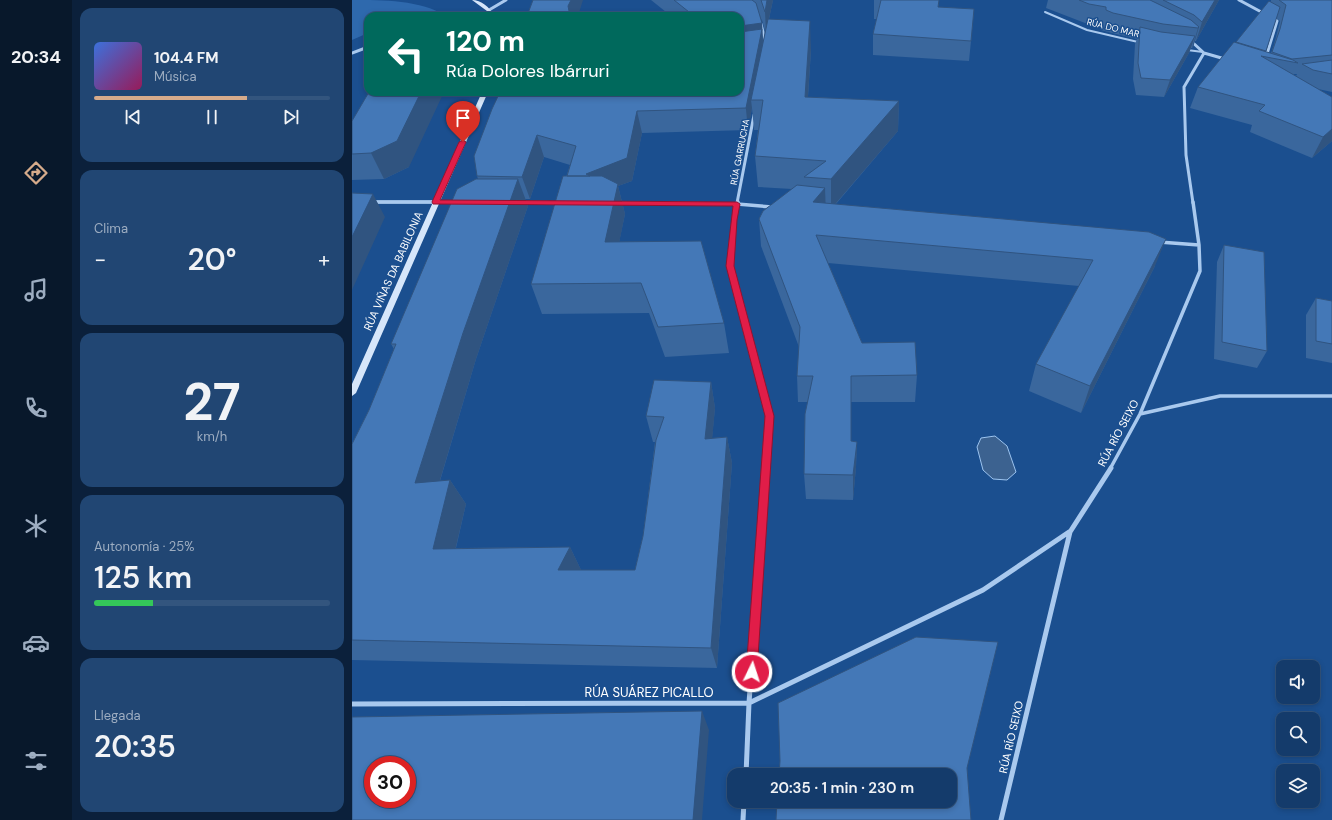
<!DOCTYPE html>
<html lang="es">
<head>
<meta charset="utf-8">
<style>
	body { margin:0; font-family:"DM Sans",sans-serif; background:#214673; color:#f1f3f6; height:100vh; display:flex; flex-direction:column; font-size:15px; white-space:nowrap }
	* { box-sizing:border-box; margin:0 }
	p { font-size:13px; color:#9dadc1 }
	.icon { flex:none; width:22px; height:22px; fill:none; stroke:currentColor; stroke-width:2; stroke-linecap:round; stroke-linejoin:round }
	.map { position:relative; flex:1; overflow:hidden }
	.drawer { display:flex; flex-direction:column; gap:8px; padding:8px; background:#0b203b; width:280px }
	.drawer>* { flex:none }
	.hud { position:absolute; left:12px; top:12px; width:380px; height:84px; border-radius:12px; box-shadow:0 2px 6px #0003,0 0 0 1px #33557e; background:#00695c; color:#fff; overflow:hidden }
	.controls { position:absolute; left:924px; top:660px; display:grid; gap:8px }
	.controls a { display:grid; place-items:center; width:44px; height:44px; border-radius:8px; background:#143b6b; box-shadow:0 2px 6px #0003,0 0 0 1px #33557e; font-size:20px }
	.speed { position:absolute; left:12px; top:756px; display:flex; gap:8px; font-size:20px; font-weight:700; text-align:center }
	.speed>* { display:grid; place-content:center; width:52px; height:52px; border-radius:50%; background:#143b6b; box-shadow:0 2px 6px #0003,0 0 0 1px #33557e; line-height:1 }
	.speed .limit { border:6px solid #d22; background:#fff; color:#111 }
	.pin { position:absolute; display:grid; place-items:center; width:34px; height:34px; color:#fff; margin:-41px -17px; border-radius:50% 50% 50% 0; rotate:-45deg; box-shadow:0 0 4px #0007 }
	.pin .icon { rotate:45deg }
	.me { position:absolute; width:44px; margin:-22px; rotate:4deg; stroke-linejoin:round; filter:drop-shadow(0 0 3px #0008) }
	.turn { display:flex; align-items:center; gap:14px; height:84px; padding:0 16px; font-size:18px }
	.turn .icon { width:52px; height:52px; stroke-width:2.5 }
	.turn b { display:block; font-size:28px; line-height:34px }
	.big { font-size:30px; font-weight:600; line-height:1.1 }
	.drawer .card { flex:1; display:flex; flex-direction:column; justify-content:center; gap:6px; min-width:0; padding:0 14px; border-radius:12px; background:#214673 }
	.drawer .dial { align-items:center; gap:0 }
	.dial b { font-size:52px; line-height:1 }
	.song { display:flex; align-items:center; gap:12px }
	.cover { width:48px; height:48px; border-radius:6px; background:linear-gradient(135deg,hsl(220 70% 55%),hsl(330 70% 35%)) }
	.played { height:4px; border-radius:2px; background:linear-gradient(90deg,#d6ab8b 65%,#33557e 65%) }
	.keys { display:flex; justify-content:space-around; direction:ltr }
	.heat { display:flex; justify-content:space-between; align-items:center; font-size:22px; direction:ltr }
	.charge { height:6px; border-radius:3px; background:linear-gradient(90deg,#34c759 25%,#33557e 0) }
	.trip { position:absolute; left:375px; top:768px; width:230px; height:40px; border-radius:12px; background:#143b6b; box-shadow:0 2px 6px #0003,0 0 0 1px #33557e; font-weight:600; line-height:40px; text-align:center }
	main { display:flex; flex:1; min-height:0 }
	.tabs { display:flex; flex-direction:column; width:72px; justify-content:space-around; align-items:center; background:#08182b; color:#9dadc1 }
	.tabs .icon { width:28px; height:28px }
	.tabs .on { color:#d6ab8b }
	.tabs b { font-size:18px; color:#f1f3f6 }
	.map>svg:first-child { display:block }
	.green { fill:#2e69ad }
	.water { fill:#3c6290; stroke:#9cc4f0 }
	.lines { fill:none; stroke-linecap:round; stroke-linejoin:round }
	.lane { stroke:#a9c9ee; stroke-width:2 }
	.street-far2 { stroke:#a9c9ee; stroke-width:3 }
	.street-far1 { stroke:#a9c9ee; stroke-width:3.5 }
	.street { stroke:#a9c9ee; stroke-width:5 }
	.secondary { fill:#d6e6fa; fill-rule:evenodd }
	.wall { fill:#3a679d; fill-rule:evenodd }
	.shaded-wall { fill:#305480 }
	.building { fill:#4478b7; stroke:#305480; fill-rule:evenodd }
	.route { fill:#e11d48; stroke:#92132f }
	.labels { text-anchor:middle; stroke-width:3; stroke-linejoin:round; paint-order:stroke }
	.far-street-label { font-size:9px; fill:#fff; stroke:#1b4f8f }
	.street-label { font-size:11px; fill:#fff; stroke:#1b4f8f }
	.near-street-label { font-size:13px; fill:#fff; stroke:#1b4f8f }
</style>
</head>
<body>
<main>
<nav class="tabs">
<b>20:34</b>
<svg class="icon on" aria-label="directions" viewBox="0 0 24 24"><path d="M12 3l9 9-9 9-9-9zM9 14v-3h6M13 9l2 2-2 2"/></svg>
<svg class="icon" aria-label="music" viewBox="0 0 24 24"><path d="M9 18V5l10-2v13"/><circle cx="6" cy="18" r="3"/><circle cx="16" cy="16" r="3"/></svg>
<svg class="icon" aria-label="phone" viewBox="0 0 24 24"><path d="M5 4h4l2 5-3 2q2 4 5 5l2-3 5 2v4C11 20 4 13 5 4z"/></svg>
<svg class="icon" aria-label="climate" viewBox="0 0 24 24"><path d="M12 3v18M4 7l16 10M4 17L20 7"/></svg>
<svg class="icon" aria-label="car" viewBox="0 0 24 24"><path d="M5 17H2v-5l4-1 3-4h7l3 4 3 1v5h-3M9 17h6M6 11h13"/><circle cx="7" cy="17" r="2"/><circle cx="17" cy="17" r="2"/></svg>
<svg class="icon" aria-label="filters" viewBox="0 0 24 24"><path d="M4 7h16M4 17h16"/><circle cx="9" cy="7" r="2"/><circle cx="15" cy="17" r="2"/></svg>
</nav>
<section class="drawer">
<div class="card">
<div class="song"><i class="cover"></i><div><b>104.4 FM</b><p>Música</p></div></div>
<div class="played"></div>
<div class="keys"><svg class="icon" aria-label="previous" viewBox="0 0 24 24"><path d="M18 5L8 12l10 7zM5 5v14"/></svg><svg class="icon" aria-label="pause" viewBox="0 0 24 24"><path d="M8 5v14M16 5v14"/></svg><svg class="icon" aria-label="next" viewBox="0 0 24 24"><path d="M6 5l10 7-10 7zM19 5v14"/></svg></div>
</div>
<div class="card"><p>Clima</p>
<div class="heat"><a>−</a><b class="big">20°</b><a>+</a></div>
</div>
<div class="card dial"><b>27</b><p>km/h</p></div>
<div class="card"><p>Autonomía · 25%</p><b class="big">125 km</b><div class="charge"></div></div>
<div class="card"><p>Llegada</p><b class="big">20:35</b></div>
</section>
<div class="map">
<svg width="980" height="820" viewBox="0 0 980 820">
	<rect width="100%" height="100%" fill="#1b4f8f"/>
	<path class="green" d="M 0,0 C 31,0 69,0 94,16 L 16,16 L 16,33 L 0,40 Z"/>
	<path class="water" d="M 643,436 L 655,446 L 664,472 L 655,480 L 641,479 L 631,470 L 625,447 L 629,438 Z"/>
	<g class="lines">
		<path class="lane" d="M 693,12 L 735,30 L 786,42
			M 835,50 L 851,52"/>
		<path class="street-far2" d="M 887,0 L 913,14
			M 137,10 L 154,0
			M 409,24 L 413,40
			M 839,41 L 852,53 L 873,59
			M 0,53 L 16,47
			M 914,57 L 925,21 L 919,17
			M 21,202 L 104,202
			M 169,202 L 202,203
			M 385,203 L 402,115
			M 841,203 L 834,155 L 832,87 L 852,53"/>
		<path class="street-far1" d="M 21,202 L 104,202
			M 169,202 L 208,203
			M 386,202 L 382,221 L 378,266 L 418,416 L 414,469
			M 265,203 L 385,204 L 420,207
			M 807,242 L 847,245
			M 788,414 L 868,396 L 980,396
			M 758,469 L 788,414 L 848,271 L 847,245 L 841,202"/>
		<path class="street" d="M 0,704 L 397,703 L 631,590 L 717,532
			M 394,775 L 397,703 L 414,468
			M 391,820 L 392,801
			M 649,820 L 718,532 L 759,468"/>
		<path class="secondary" d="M 120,0 C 129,0 138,7 142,16 L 138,16 L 135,11 Z
			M 130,92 L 136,92 L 4,393 L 0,396 L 0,384 Z"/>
	</g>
	<path class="wall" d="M 299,0 L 421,0 L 417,19 L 459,50 L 456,97 L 547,101 L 546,131 L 484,204 L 803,266 L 729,413 L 677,391 L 684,364 L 727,286 L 476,263 L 510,343 L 565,375 L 563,402 L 499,402 L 499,441 L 505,442 L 504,467 L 501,500 L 454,499 L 452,474 L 456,402 L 446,402 L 445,376 L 447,347 L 409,246 L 407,219 L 440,189 L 406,187 L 403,156 L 406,130 L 402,130 L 400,108 L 396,130 L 290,133 L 280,181 L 266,186 L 273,214 L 267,242 L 372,323 L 377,353 L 313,357 L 297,313 L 190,314 L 179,284 L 218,165 L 192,157 L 178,199 L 173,199 L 176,206 L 124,359 L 88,481 L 98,480 L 114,504 L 104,548 L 218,547 L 229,570 L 283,570 L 291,536 L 303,442 L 301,442 L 294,416 L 359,382 L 363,408 L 360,438 L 375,437 L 380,463 L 365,668 L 0,660 L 0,444 L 17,410 L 42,349 L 39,344 L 126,179 L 125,176 L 148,92 L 388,92 L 388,16 L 319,16 ZM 408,19 L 410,20 L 413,31 L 411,43 L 410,23 Z
		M 522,0 L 587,0 L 586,7 L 619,41 L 617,61 L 521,55 L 521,34 L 525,19 L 522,19 Z
		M 696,0 L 867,0 L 844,41 L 843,41 L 841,47 L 840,48 L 839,48 L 837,53 L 812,97 L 784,95 L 781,79 L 783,44 L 785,39 L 756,32 L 749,30 L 750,26 L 733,23 L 694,8 Z
		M 919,0 L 980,0 L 980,92 L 966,89 L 980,97 L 980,141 L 960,158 L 898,132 L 900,125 L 838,108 L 846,87 L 919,2 ZM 924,18 L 928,21 L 922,45 L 919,53 L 913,52 ZM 941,74 L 945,74 L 944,76 Z
		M 0,121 L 57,167 L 32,179 L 0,180 Z
		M 872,245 L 915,351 L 905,368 L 862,359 L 865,262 Z
		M 964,298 L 980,301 L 980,363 L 954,358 L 954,315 Z"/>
	<path class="shaded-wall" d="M 219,0 L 231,0 L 226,16 L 218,16 L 216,6 Z
		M 415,0 L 421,0 L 414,33 L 413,12 Z
		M 863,0 L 867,0 L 844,41 L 850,22 Z
		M 458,21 L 459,50 L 454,126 L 453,97 Z
		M 410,23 L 411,45 L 399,100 L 400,108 L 396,130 L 388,48 L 388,26 Z
		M 847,27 L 841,47 L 840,48 L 846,28 Z
		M 843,36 L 837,53 L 812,97 L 818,80 Z
		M 69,92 L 92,92 L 57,167 L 32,179 L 19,153 Z
		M 547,101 L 546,131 L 479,209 L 479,179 Z
		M 285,111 L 290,133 L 280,181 L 266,186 L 273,214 L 261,273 L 253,242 L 245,194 L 234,174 Z
		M 980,129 L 980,141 L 960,158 L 971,137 Z
		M 185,135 L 192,157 L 178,199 L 170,177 Z
		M 166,179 L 176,206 L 124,359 L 80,507 L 63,483 L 111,333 Z
		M 473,188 L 474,215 L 461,202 Z
		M 21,194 L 33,217 L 0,290 L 0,237 Z
		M 814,239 L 803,266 L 729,413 L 738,386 Z
		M 359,382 L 363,408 L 358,464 L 353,439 Z
		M 375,437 L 380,463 L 365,668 L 359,648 Z
		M 505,442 L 504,467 L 501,500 L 501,475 Z
		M 98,480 L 114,504 L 98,572 L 81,549 Z
		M 218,547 L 229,570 L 206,570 Z
		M 350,711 L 357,730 L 350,820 L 341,820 Z"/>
	<path class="building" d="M 181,0 L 219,0 L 216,6 L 218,16 L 175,16 Z
		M 322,0 L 400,0 L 404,3 L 410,23 L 388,26 L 388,16 L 342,16 Z
		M 409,0 L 415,0 L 413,12 Z
		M 529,0 L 587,0 L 586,7 L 622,9 L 619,41 L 521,34 Z
		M 727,0 L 798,0 L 839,20 L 847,27 L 846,28 L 811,24 L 761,13 L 754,10 L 754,7 L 737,4 Z
		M 811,0 L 863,0 L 850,22 L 842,15 Z
		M 927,0 L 980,0 L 980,55 L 940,59 L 920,52 L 928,29 L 934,5 Z
		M 917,1 L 928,7 L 914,51 L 884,42 Z
		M 416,19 L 458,21 L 453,97 L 547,101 L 479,179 L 452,177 L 474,161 L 403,156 L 411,100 L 399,100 Z
		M 788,27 L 809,32 L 843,36 L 818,80 L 789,78 L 786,63 Z
		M 410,29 L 394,108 L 285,111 L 275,158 L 234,174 L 238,176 L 215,176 L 224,146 L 185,135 L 170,177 L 125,176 L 122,156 L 140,109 L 148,92 L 388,92 L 388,32 Z
		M 882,42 L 941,60 L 946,63 L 909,56 L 980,97 L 980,129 L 971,137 L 907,111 L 913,105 L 846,87 Z
		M 980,60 L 980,74 L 961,70 L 950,64 Z
		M 17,92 L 69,92 L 45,141 L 19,153 L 0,154 L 0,121 Z
		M 211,176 L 250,176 L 266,184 L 253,242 L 349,241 L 372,323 L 306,327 L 289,283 L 179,284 Z
		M 124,179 L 166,179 L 111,333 L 63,483 L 98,480 L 81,549 L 218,547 L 206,570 L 283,570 L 291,536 L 304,440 L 312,417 L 294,416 L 302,380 L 359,382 L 353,439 L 375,437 L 359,648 L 0,640 L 0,444 L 17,410 L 44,344 L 39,344 L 105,189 Z
		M 445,185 L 473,188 L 461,202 L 797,232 L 814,239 L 738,386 L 684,364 L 741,260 L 464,235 L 510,343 L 563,342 L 565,375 L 499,376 L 499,441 L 505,442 L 501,475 L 452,474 L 453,414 L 461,376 L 445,376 L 448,327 L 407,219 L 411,211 Z
		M 0,193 L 21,194 L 0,237 Z
		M 872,245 L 912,252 L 915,351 L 870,342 Z
		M 964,298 L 980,301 L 980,344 L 964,341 Z
		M 564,637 L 646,642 L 615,768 L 619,820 L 424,820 L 425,801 L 598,801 L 598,775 L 427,775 L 428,761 L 426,703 Z
		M 350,711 L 341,820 L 0,820 L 0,717 ZM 21,765 L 55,765 L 55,799 L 21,799 Z"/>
	<path class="route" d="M 111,140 L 114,142 L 88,200 L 385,202 L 388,204 L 385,220 L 382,266 L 422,416 L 405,672 L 404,676 L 400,677 L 396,676 L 394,672 L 413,416 L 374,266 L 381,206 L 81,204 L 80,202 L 107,142 Z"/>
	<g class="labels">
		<g class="far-street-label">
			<text transform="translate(761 28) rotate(14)" y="3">RÚA DO MAR</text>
			<text transform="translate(388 152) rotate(-79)" y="3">RÚA GARRUCHA</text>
		</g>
		<g class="street-label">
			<text transform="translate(41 271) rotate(-66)" y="4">RÚA VIÑAS DA BABILONIA</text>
			<text transform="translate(766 433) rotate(-62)" y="4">RÚA RÍO SEIXO</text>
			<text transform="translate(659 737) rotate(-77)" y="4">RÚA RÍO SEIXO</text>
		</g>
		<g class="near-street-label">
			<text x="297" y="697">RÚA SUÁREZ PICALLO</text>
		</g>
	</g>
</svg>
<div class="controls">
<a><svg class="icon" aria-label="sound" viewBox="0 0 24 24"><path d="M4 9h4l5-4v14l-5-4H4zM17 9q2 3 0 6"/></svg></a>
<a><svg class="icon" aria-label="search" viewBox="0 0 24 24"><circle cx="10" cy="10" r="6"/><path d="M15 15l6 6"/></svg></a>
<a><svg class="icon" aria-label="layers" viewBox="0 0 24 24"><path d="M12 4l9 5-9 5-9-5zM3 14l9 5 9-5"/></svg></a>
</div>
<div class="speed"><div class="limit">30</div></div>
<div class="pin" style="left:111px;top:142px;background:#d93025"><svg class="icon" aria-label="arrive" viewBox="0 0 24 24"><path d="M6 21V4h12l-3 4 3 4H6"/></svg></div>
<svg class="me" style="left:400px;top:672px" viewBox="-20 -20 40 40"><circle r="17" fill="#e11d48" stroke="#fff" stroke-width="3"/><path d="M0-11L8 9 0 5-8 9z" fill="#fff"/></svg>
<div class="trip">20:35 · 1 min · 230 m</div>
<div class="hud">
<div class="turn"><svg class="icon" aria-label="left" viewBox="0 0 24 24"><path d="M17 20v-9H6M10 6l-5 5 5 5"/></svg><div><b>120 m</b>Rúa Dolores Ibárruri</div></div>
</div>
</div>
</main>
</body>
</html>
